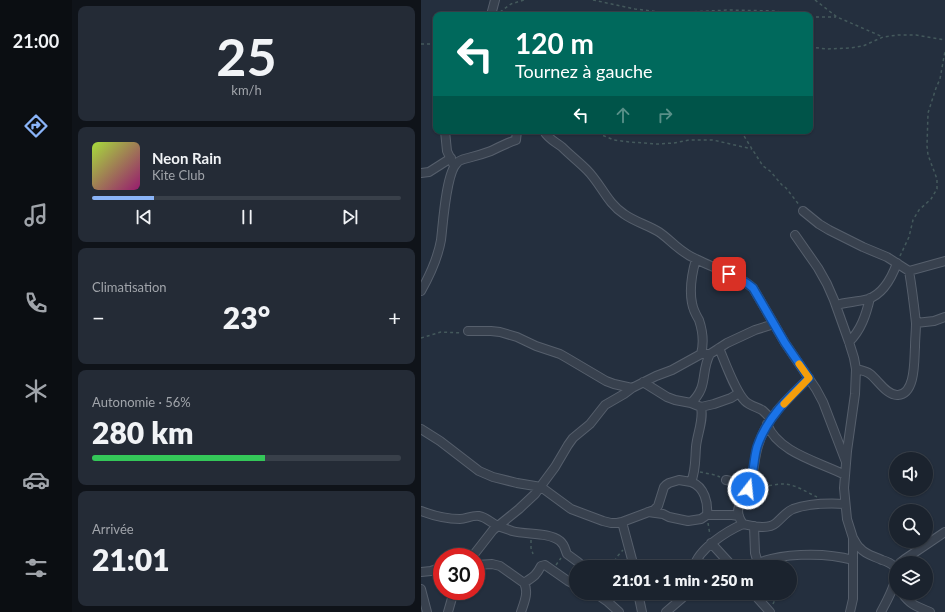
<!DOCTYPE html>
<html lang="fr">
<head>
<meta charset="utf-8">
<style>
	body { margin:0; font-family:Lato,sans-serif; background:#242b36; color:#f1f3f6; height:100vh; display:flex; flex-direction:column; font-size:15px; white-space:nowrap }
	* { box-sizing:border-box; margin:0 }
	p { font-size:13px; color:#a0a4aa }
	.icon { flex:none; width:22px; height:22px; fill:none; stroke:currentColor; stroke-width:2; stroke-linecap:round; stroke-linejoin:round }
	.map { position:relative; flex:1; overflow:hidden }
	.side { display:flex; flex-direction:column; gap:6px; padding:6px; background:#0f1319; width:349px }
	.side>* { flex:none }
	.top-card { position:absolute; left:12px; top:12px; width:380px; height:122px; border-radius:8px; box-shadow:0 1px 3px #0004,0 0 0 1px #39404a; background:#00695c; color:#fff; overflow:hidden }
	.fabs { position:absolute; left:468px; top:452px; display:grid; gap:8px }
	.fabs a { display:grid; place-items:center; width:44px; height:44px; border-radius:50%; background:#1b232e; box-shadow:0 1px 3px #0004,0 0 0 1px #39404a; font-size:20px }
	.speed { position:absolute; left:12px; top:548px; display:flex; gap:8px; font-size:20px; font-weight:700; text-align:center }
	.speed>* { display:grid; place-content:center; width:52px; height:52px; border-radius:50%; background:#1b232e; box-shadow:0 1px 3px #0004,0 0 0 1px #39404a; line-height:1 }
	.speed .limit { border:6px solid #d22; background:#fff; color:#111 }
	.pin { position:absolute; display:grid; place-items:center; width:34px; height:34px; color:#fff; margin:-17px; border-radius:8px; box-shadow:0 2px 6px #0006 }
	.me { position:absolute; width:44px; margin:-22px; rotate:16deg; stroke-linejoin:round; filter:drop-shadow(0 0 3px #0008) }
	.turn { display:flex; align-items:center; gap:14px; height:84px; padding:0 16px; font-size:18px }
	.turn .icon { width:52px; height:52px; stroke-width:2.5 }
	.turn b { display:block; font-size:28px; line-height:34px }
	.lanes { display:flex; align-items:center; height:38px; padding:0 16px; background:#0003; justify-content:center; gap:20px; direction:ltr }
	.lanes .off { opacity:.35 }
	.big { font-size:30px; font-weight:800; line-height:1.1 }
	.side .card { flex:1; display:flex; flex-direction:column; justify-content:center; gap:6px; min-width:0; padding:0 14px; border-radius:8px; background:#242b36 }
	.side .dial { align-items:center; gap:0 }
	.dial b { font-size:52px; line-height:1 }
	.song { display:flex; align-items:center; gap:12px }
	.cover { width:48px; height:48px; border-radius:6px; background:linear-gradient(135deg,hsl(80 70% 55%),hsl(320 70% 35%)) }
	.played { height:4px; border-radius:2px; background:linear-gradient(90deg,#8ab4f8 20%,#39404a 20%) }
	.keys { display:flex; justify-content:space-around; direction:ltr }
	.heat { display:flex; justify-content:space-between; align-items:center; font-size:22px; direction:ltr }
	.charge { height:6px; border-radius:3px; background:linear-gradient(90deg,#34c759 56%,#39404a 0) }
	.trip { position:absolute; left:148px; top:560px; width:228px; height:40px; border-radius:20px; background:#1b232e; box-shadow:0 1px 3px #0004,0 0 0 1px #39404a; font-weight:800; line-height:40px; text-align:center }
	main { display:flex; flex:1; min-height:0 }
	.menu { display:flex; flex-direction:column; width:72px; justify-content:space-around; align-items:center; background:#0b0e12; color:#a0a4aa }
	.menu .icon { width:28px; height:28px }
	.menu .current { color:#8ab4f8 }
	.menu b { font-size:18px; color:#f1f3f6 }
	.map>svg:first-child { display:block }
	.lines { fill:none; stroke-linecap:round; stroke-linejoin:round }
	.minor-casing { stroke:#565f6c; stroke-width:10 }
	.path { stroke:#44595c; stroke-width:1.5; stroke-dasharray:3 3; stroke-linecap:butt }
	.minor { stroke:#38414e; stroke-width:8 }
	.route-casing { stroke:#114b97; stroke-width:10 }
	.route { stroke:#1a73e8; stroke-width:7 }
	.slow { stroke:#f59e0b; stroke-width:7 }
</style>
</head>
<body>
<main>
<nav class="menu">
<b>21:00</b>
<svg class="icon current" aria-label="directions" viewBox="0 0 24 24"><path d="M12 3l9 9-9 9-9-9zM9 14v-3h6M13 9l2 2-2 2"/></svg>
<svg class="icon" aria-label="music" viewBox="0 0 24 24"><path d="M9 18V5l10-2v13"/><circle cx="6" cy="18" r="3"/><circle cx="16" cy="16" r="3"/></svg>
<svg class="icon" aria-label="phone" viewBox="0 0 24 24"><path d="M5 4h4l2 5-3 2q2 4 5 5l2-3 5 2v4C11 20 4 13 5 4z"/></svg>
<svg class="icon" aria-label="climate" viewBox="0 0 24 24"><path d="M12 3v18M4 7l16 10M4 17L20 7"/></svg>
<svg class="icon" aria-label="car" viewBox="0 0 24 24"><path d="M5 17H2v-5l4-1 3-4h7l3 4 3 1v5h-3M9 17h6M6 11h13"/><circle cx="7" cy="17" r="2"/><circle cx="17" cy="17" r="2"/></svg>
<svg class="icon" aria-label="filters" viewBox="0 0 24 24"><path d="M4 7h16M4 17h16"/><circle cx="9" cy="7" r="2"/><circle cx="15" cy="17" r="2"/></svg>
</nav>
<section class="side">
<div class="card dial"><b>25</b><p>km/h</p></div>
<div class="card">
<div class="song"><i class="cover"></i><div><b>Neon Rain</b><p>Kite Club</p></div></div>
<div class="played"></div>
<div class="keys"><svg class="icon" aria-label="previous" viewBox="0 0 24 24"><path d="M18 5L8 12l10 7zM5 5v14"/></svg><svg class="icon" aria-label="pause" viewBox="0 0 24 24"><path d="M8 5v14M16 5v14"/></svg><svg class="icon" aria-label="next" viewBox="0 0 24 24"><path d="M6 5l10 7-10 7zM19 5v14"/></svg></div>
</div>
<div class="card"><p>Climatisation</p>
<div class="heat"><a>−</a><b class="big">23°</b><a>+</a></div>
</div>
<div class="card"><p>Autonomie · 56%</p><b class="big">280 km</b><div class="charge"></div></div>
<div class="card"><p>Arrivée</p><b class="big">21:01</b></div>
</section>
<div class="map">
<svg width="524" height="612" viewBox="0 0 524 612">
	<rect width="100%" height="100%" fill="#242f3e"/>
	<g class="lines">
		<g class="minor-casing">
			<path id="minor" d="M 70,15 L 74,0
				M 24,131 L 26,151 L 33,166
				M 123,131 C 127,139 135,142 141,147 C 149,155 158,162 166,170 C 180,184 186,203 203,214 C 214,222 227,225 238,232 C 244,236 249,241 255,246 C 261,251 268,256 275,259 C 294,269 316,274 332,288 L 364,343 L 395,389 L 402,402 L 425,462
				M 0,173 L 8,172 L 30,158
				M 382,211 L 398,224 L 408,230 L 442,247 L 466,257 L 488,271 C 491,288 493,305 495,323 C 495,331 494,339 494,347 C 493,359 495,394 477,395 C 466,396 457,380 449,374 C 445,371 439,370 435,369
				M 374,235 L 397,268 L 406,284 L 413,300 L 428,342 L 433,358 L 435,369 L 434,394 L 426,451 L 423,488 L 426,519 L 432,538 L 432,599 L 429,612
				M 275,259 C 271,273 268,288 271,303 C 272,309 275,315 278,320 C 282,332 283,343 280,354
				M 488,271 L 524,261
				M 0,291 C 9,275 17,257 20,240 C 22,224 25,173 36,163 C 38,160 43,159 47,158 C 55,156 62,154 70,151 C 78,147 86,143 95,140 L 96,131
				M 415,305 C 425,302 436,302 447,299 C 462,294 471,277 476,263
				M 495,323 L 513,321 L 524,317
				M 47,331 L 70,331 L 79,332 L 96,337 L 115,346 L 139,354 L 146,358 L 185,381 L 193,384 L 211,388
				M 428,342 C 440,330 445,315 449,298
				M 298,348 C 304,362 314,391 324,401 C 329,406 336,407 341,410 C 344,412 347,416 350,419
				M 388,378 C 367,398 345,418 337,446 C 333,459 333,473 329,485 C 323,500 310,508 322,524 C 332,526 347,530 355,523 C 361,518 365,512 372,509 C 389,503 406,503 424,504
				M 222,382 L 246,397 L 254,400 L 270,403 L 280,407 L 293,404 L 310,398 L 318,393
				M 270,403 C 288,386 279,373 289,354
				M 280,407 C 283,420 276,434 275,447 C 274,459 275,470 270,482 C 284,487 287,503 286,515
				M 346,424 C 357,453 399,462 424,475
				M 0,429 L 19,441 L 58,471 L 72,477 L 96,483 L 120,487 L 150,509 L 182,521 L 190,523 L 196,523 L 201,522 L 233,510 L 237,506 L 243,487 L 245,485 L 248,483 L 258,480 L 270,482
				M 305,480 L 329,485
				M 0,511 C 13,516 26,519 39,519 C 45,519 51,515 58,516 C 65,517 70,523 77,526 C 81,528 87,529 91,531 C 106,535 127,532 139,541 C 144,545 144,550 146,554 L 157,562 L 163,567
				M 227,512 L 242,514 L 248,517 L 267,521 L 280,519 L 286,515 L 311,515 L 318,516
				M 201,522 L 213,567
				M 333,526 L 334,553 L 337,563
				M 432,538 C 434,541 436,546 439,548 C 445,555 453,556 461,560 C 465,561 472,564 474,568 C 479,579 465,602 460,612
				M 290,543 L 312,567
				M 51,557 L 72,530 L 98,509 L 114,494 L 134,467 L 147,445 L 152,438 L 169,424 L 184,405 L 203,394 L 211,388 L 235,376 L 251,370 L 280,354 L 289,354 L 306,343 L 334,330 L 353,324
				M 479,563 L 484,559 L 524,532
				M 55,565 L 71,564 L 79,566 L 103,583 C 108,592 103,603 100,612
				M 273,567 C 277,549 306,531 322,524
				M 329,567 C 355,552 404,552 432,560
				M 0,572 L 10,571 L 21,567
				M 103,583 C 112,577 115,576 120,566 L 124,565 L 147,581 L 155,585
				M 0,589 L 6,612
				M 174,593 L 187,602 L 198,612
				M 217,593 L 221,612
				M 332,593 L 349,612
				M 481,593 C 489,605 497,607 509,612
				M 27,612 L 33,591
				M 245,612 L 267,593"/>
		</g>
		<path class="path" d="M 172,0 L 214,9 L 247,13 L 308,10 L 355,11 L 373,15
			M 394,0 L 416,17 L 462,37
			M 79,12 L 90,4 L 103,0
			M 389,17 L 415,17
			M 0,44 L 15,44
			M 389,47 L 405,49 L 429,48 L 442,46 L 462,37 L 477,35 L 495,35 L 524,40
			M 171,131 L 193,140 L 209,142 L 236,144 L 253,143 L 268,140 L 292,140 L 331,149
			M 320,131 L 331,149 L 342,166 L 349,171 L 361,185 L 365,188 L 379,206
			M 479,256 L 488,237 L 492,220 L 498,210 L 510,199 L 516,189 L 516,179 L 507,155 L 506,146 L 507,113 L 515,88 L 519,79 L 524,51
			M 0,338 L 20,332 L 41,333
			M 279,472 L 294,475 L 299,477
			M 336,486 C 345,487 354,484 362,484 C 374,484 385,492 396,497
			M 287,523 L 289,535
			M 110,540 L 110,548 L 112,554
			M 135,565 L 140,558
			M 192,567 L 195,558 L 202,550
			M 352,604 L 357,593"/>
		<use href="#minor" class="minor"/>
	</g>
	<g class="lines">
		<g class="route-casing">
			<path id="route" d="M 308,274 C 317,277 325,282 332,288 L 364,343 L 388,378 C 367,398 345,419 336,447 C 332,461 333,476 327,489"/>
		</g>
		<use href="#route" class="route"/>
		<path class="slow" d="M 363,404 L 388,378 L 378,364"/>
	</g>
</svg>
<div class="fabs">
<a><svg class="icon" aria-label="sound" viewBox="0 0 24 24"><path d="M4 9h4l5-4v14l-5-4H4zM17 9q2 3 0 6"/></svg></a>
<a><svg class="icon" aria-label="search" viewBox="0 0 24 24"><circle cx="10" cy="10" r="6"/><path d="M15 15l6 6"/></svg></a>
<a><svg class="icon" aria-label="layers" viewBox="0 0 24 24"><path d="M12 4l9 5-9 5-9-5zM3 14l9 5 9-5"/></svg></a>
</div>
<div class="speed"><div class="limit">30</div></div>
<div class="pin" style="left:308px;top:274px;background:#d93025"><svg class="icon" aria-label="arrive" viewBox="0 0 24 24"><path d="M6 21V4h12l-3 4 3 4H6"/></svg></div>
<svg class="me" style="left:327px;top:489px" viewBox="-20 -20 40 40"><circle r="17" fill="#1a73e8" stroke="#fff" stroke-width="3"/><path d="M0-11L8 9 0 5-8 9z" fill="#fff"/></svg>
<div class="trip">21:01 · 1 min · 250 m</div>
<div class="top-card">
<div class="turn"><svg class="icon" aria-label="left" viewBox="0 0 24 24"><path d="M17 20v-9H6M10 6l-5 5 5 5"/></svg><div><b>120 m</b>Tournez à gauche</div></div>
<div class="lanes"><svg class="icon" aria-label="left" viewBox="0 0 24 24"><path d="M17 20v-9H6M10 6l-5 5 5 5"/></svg><svg class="icon off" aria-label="ahead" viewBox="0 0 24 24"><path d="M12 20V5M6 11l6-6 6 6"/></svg><svg class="icon off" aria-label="right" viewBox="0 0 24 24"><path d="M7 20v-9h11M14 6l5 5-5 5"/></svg></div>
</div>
</div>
</main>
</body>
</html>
